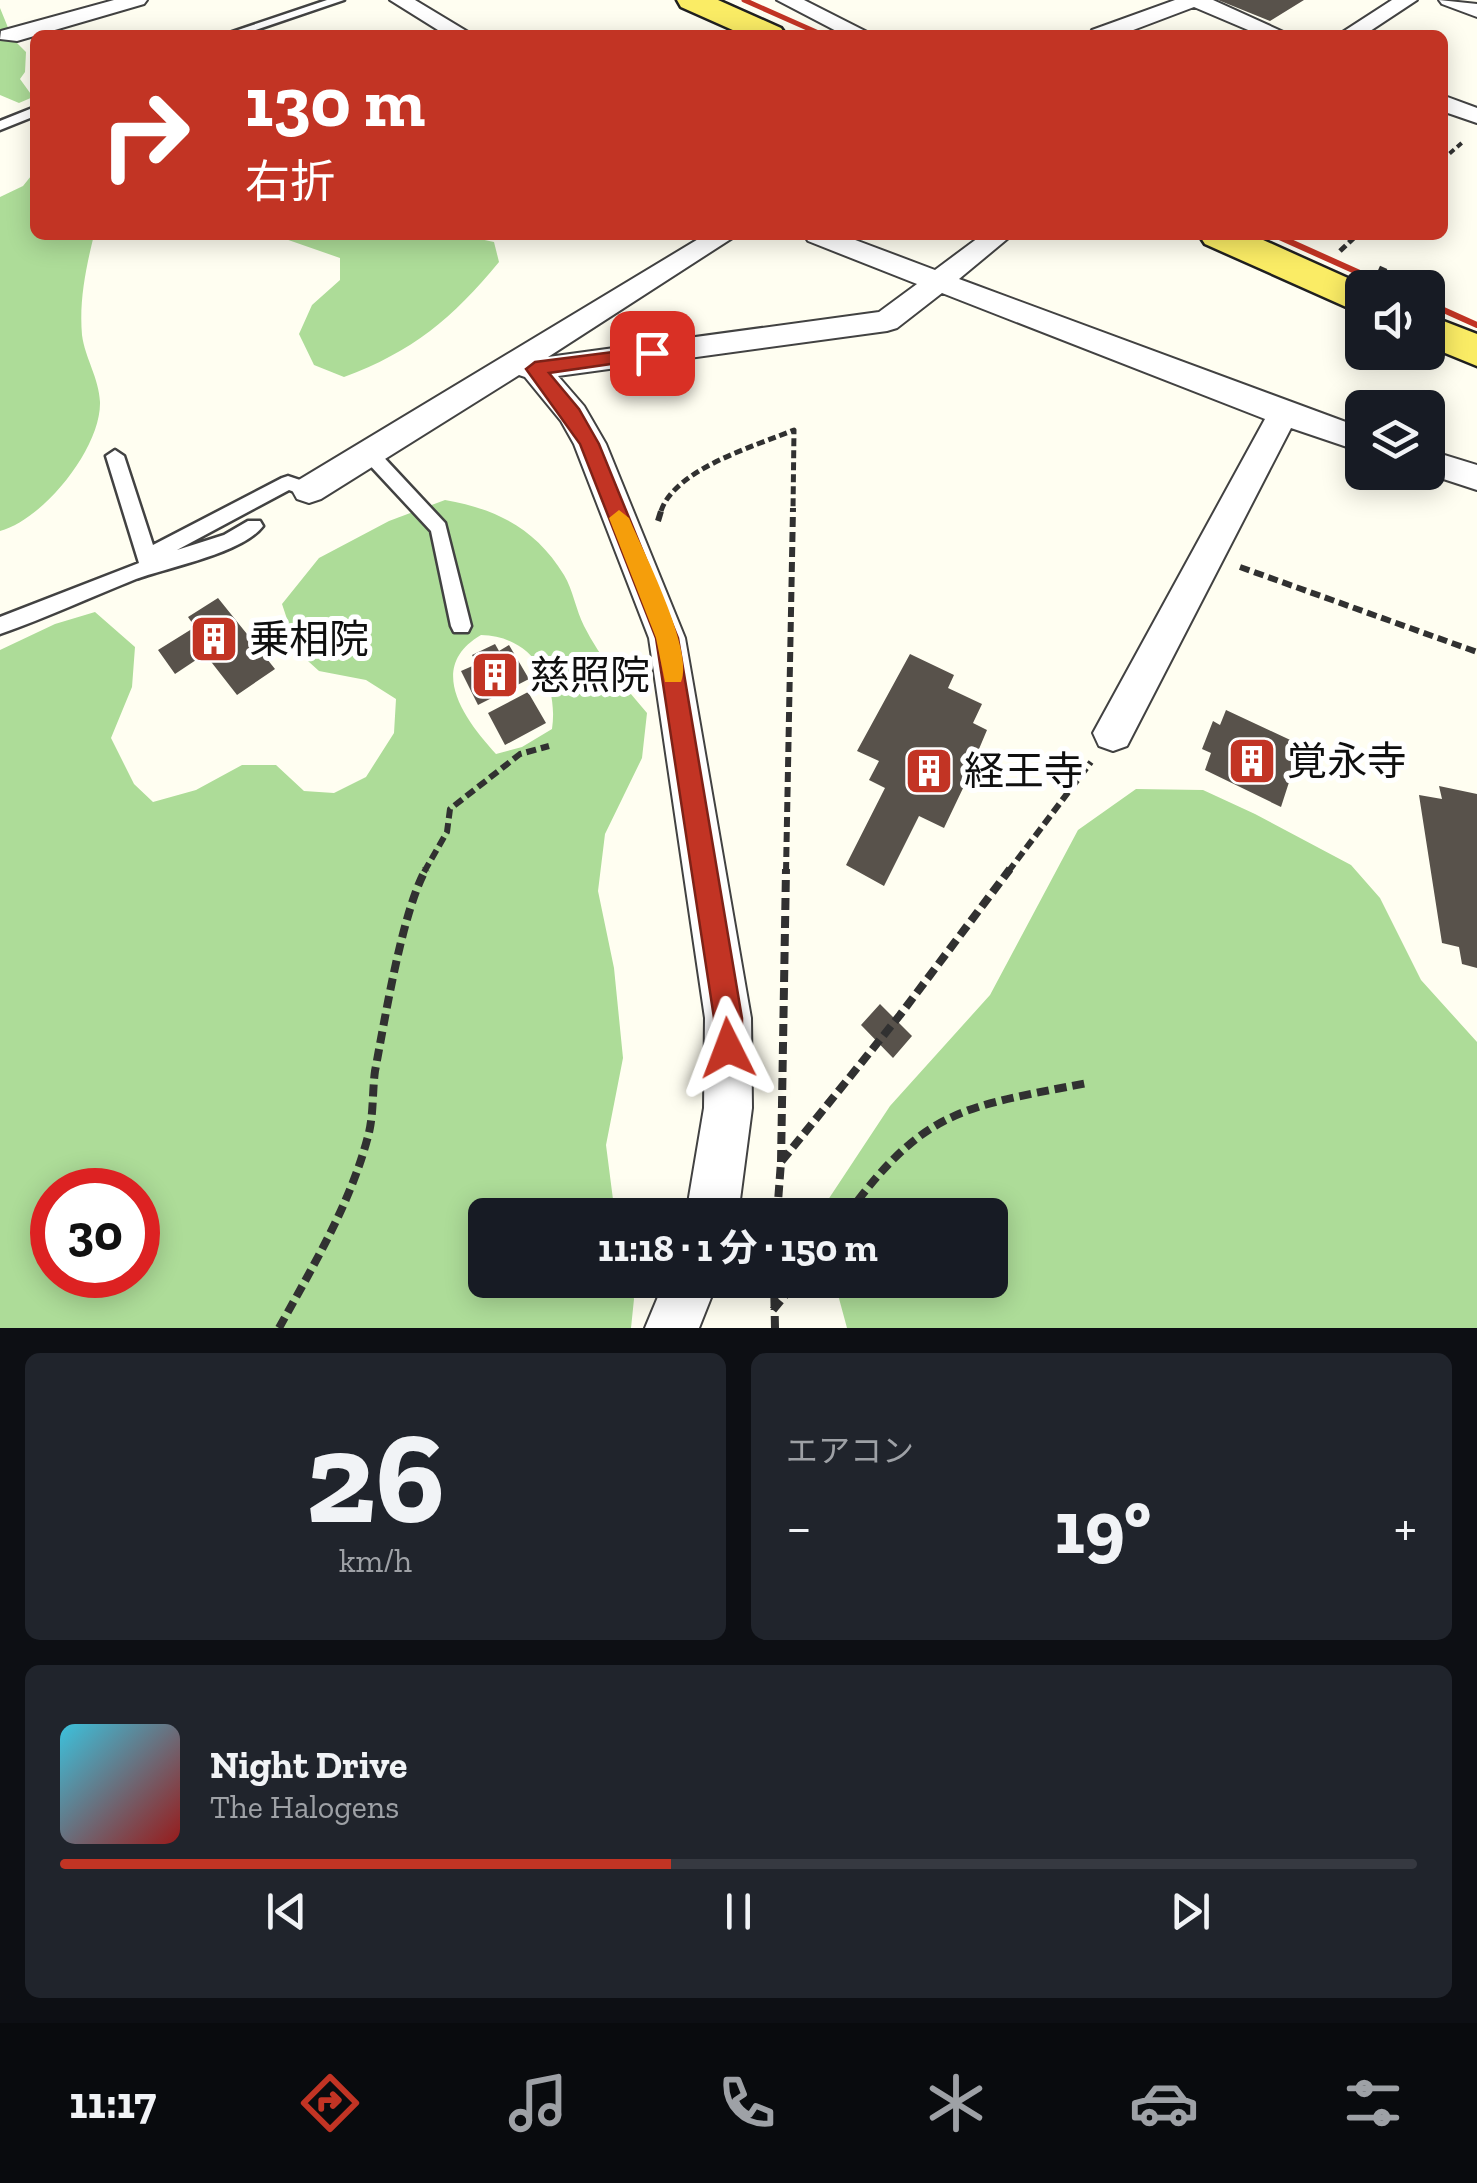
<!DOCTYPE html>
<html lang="ja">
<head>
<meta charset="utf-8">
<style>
	body { margin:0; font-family:"Zilla Slab","Noto Sans JP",serif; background:#20242c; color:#f1f3f6; height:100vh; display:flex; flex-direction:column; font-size:38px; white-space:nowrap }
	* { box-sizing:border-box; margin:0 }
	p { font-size:32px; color:#9ea1a6 }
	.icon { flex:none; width:55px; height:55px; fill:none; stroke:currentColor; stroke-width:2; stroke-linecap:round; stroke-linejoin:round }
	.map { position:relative; height:1328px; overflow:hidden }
	.side { display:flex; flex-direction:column; gap:25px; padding:25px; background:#0d0f14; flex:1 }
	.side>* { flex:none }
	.banner { position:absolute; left:30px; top:30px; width:1418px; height:210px; border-radius:15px; box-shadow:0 5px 25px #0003; background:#c23424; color:#fff; overflow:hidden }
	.fabs { position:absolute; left:1345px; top:270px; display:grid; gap:20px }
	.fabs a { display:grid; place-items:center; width:100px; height:100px; border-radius:15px; background:#171b24; box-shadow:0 5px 25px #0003; font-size:50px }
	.speed { position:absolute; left:30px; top:1168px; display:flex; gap:20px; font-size:50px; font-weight:700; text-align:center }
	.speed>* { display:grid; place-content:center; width:130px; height:130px; border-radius:50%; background:#171b24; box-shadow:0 5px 25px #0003; line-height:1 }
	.speed .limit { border:15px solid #d22; background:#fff; color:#111 }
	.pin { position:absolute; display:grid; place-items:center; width:85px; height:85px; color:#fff; margin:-42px; border-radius:20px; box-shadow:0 5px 15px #0006 }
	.me { position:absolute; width:110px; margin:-55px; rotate:357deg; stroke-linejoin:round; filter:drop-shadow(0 0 8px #0008) }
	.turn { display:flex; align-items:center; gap:35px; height:210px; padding:0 50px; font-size:45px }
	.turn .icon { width:130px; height:130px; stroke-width:2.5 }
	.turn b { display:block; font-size:70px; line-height:85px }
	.big { font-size:75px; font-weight:700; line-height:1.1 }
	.side .tile { flex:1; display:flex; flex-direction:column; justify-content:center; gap:15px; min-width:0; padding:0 35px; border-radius:15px; background:#20242c }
	.side .dial { align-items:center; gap:0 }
	.dial b { font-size:130px; line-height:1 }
	.song { display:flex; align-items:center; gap:30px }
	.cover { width:120px; height:120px; border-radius:15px; background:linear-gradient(135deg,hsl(190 70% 55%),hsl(0 70% 35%)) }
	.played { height:10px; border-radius:5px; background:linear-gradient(90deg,#c23424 45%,#363941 45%) }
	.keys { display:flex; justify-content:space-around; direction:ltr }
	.heat { display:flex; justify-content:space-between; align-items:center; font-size:55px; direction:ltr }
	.side .tiles { flex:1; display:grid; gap:25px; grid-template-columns:1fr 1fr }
	.tile:last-child { grid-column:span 2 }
	.trip { position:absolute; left:468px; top:1198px; width:540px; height:100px; border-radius:15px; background:#171b24; box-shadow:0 5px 25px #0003; font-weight:700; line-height:100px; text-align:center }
	.dock { display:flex; height:160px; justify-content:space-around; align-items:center; background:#090b0e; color:#9ea1a6 }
	.dock .icon { width:70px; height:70px }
	.dock .current { color:#c23424 }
	.dock b { font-size:45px; color:#f1f3f6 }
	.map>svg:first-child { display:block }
	.forest { fill:#addc98; fill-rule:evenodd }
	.building { fill:#58524b }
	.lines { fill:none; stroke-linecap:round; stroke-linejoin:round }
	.service-casing { stroke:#424242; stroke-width:5 }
	.minor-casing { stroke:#424242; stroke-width:4 }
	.primary-casing { stroke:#202020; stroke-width:5 }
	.path-far3 { stroke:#313131; stroke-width:4; stroke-dasharray:6 4; stroke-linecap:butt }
	.path-far2 { stroke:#313131; stroke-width:5; stroke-dasharray:8 4; stroke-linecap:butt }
	.path-far1 { stroke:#313131; stroke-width:6; stroke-dasharray:10 5; stroke-linecap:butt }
	.path { stroke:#313131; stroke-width:8; stroke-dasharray:12 6; stroke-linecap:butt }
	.service { fill:#fff; fill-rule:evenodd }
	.minor { fill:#fff; fill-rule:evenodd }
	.primary { fill:#faec65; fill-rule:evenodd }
	.rail-far1 { stroke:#c23424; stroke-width:5 }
	.rail { stroke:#c23424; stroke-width:6 }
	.route { fill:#c23424; stroke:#7e2217; stroke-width:2.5 }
	.slow { fill:#f59e0b }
	.labels { text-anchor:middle; stroke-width:10; stroke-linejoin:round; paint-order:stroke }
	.poi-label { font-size:40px; fill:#0f0f0f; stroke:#fff; text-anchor:start }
</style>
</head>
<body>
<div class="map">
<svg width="1477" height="1328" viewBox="0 0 1477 1328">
	<rect width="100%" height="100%" fill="#fffef1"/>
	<path class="forest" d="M 0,8 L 9,30 L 2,37 L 16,42 L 26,52 L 25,72 L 20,79 L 33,97 L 19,103 L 0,95 Z
		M 35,171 L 35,235 L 94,235 C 86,267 79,301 82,335 C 85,358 99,378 100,402 C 101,448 44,519 0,531 L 0,197 L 23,186 Z
		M 274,235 L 398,235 L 419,239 L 461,235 L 494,242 L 499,262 C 453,318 412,352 344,377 L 314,365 L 299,334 L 312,305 L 340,280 L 340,258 Z
		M 445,500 C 497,509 536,529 564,575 C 573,590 576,610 584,626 C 600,658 624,686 647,713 L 642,758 L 605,834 L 598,891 L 614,968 L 623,1058 L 606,1145 L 615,1215 L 485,1215 L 485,1280 L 629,1280 L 634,1299 L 631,1328 L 0,1328 L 0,650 L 55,624 L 95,612 L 135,647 L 132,687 L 111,738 L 134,784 L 153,802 L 196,790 L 242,765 L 276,765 L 304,791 L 334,793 L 366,777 L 394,733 L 396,699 L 366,680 L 319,671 L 298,652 L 282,604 L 319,558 L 389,521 ZM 481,635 C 532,636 559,681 552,729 L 522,747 L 496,754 C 464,719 426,667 481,635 ZM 52,1190 L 138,1190 L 138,1275 L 52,1275 Z
		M 1136,789 L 1203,790 L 1255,814 L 1351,865 L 1380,898 L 1421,980 L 1477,1042 L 1477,1328 L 847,1328 L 834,1280 L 990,1280 L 990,1215 L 818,1215 L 890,1106 L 990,995 L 1078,830 Z"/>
	<path class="building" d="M 1218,0 L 1304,0 L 1270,21 Z
		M 218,598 L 275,669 L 237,695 L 205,654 L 175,674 L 158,650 L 195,627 L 188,617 Z
		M 495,644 L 499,651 L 509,645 L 529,679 L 478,705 L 461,671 L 477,664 L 472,655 Z
		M 910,654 L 954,675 L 948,688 L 982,704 L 973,723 L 987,730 L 979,749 L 991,755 L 975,789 L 965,784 L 944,828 L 919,816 L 884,886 L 846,865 L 885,788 L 869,780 L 879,761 L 857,751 Z
		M 528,692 L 546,723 L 505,745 L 488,713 Z
		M 1226,710 L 1301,745 L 1281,807 L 1205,770 L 1211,753 L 1202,749 L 1213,721 L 1220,725 Z
		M 1439,786 L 1477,794 L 1477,968 L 1462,964 L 1459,947 L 1442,943 L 1419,795 L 1442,799 Z
		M 880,1004 L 912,1036 L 893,1058 L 861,1025 Z"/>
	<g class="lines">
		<g class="service-casing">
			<path id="service" d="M 327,0 L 344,0 L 241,35 L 223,35 Z
				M 35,107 L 35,116 L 0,130 L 0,121 Z
				M 370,448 L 376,449 L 445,523 L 471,626 L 468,632 L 454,632 L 451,626 L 431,531 L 364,459 L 361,454 L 364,449 Z
				M 115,450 L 124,456 L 153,545 L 282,478 L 288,476 L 315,485 L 318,490 L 309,497 L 289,490 L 177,550 L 224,535 L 248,521 L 260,521 L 263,526 C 243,553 169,567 136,579 C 91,597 46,618 0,634 L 0,617 L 139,563 L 106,456 Z"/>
		</g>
		<g class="minor-casing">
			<path id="minor" d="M 114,0 L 147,0 L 144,4 L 17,41 L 0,39 L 1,31 Z
				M 390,0 L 415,0 L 473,35 L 446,35 Z
				M 777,0 L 804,0 L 873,35 L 844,35 Z
				M 1175,0 L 1213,0 L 1290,35 L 1260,35 L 1194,7 L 1120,35 L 1089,35 L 1092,30 Z
				M 1392,0 L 1417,0 L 1364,35 L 1338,35 Z
				M 1439,0 L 1477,4 L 1477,17 L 1442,4 Z
				M 1442,95 L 1477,108 L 1477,123 L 1442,111 Z
				M 705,235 L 737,235 L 548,357 L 879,312 L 917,284 L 808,241 L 804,235 L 842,235 L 935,270 L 982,235 L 1012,235 L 959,279 L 1362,428 L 1362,452 L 1291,428 L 1127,746 L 1113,751 L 1099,746 L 1093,733 L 1265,419 L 942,293 L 897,328 L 887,331 L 558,376 L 584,406 L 606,444 L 685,638 L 751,1018 L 752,1108 L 738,1215 L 686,1215 L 704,1108 L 705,1018 L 649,638 L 574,444 L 561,421 L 525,377 L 519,375 L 321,499 L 309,503 L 297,499 L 292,490 L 297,481 Z
				M 1428,450 L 1477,465 L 1477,490 L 1422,472 L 1428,472 Z
				M 665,1280 L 718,1280 L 699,1328 L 645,1328 Z"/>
		</g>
		<g class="primary-casing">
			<path id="primary" d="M 677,0 L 718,0 L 781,28 L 786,35 L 744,35 L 681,7 Z
				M 1199,235 L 1252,235 L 1370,288 L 1362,288 L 1362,314 L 1205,244 Z
				M 1428,315 L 1477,334 L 1477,366 L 1428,346 Z"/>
		</g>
		<path class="path-far3" d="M 1442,160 L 1464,141"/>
		<path class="path-far2" d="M 1340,251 L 1357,235
			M 1379,268 L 1424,288
			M 661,511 C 675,469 755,446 794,430 L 793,511"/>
		<path class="path-far1" d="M 658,521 L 662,508
			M 1240,567 L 1477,652
			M 424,872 L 447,832 L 450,809 L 520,754 L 549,746
			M 786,872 L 793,508
			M 1008,872 L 1091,762"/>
		<path class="path" d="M 781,1162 L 786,869
			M 777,1215 L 781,1162 L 900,1015 L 1010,869
			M 847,1215 C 925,1108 964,1107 1087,1083
			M 774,1280 L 775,1328
			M 773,1310 L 798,1280
			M 279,1328 C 312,1268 349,1206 367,1140 C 374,1118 372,1093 375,1071 C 385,1019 402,912 426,869"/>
		<use href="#service" class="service"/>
		<use href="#minor" class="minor"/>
		<use href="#primary" class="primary"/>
		<path class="rail-far1" d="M 744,0 L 823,35"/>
		<path class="rail" d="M 1275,235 L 1393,288
			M 1428,303 L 1477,325"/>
	</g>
	<path class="route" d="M 652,347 L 662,353 L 659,357 L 549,373 L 579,409 L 599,444 L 678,638 L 742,1018 L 742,1048 L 738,1058 L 728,1062 L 718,1058 L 713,1048 L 714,1018 L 656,638 L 580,444 L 526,369 L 535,362 Z"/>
	<path class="slow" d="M 619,510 L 629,518 C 643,551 695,652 681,682 L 665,682 L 656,638 L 609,518 Z"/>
	<defs>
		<g id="building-square" transform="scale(2.5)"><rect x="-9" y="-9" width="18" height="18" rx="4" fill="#c23424" stroke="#fff"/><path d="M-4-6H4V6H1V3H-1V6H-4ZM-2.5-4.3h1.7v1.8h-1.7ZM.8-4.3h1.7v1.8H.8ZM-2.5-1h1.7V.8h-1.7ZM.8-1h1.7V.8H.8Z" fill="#fff"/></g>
	</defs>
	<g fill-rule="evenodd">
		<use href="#building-square" x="214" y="639"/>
		<use href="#building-square" x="495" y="675"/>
		<use href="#building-square" x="1252" y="761"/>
		<use href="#building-square" x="929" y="771"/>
	</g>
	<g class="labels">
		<g class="poi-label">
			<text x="249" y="653">乗相院</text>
			<text x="530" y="689">慈照院</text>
			<text x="1287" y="775">覚永寺</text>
			<text x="964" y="785">経王寺</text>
		</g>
	</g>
</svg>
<div class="fabs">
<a><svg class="icon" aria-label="sound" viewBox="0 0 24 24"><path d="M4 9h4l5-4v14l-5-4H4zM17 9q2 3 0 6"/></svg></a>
<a><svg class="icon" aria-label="layers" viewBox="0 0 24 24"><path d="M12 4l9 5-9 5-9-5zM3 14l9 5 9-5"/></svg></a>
</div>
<div class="speed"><div class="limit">30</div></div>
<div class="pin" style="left:652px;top:353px;background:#d93025"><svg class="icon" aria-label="arrive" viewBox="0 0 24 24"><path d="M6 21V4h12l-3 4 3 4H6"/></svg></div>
<svg class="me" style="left:728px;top:1048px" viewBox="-20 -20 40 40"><path d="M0-17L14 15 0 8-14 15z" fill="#c23424" stroke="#fff" stroke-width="4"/></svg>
<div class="trip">11:18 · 1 分 · 150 m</div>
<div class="banner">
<div class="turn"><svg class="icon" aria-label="right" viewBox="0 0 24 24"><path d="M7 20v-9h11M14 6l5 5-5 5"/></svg><div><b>130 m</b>右折</div></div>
</div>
</div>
<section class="side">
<div class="tiles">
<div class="tile dial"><b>26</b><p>km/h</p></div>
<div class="tile"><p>エアコン</p>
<div class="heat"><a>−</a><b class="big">19°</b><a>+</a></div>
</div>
<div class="tile">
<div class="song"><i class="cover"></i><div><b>Night Drive</b><p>The Halogens</p></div></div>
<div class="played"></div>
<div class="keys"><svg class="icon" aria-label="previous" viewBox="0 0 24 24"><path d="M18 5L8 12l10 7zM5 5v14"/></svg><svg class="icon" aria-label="pause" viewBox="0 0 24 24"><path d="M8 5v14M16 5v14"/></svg><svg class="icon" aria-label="next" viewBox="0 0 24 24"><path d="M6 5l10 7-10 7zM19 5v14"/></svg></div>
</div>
</div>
</section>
<nav class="dock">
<b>11:17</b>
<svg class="icon current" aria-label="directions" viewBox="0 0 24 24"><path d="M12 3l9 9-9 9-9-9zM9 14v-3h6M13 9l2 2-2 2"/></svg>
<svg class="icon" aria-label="music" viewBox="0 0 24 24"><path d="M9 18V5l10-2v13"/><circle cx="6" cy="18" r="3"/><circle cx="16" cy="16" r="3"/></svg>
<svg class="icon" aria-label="phone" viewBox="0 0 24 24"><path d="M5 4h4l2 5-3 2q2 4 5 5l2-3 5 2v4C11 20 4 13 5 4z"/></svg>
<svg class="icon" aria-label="climate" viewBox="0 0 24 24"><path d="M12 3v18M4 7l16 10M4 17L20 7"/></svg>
<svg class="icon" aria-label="car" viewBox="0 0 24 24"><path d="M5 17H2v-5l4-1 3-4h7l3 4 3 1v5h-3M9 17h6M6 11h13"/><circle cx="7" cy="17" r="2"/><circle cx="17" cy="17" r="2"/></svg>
<svg class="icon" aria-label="filters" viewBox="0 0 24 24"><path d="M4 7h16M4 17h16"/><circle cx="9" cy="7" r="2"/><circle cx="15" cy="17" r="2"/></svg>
</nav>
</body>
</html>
